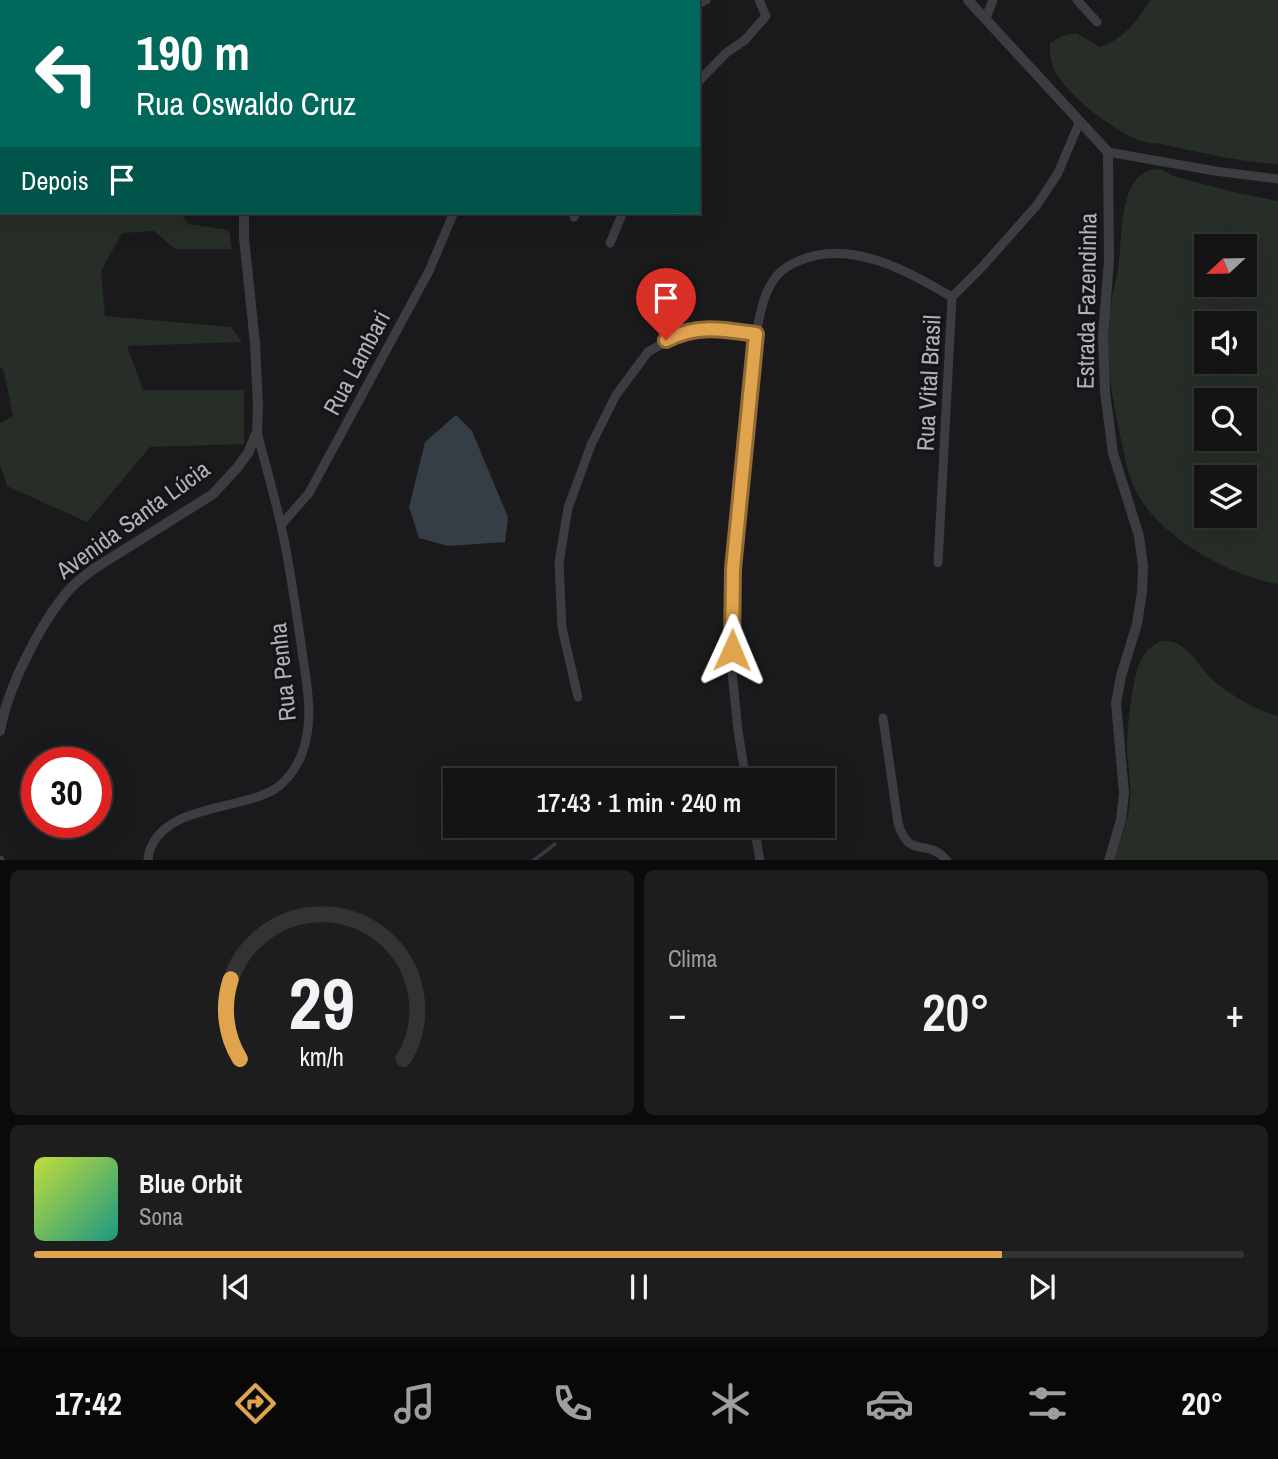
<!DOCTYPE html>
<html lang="pt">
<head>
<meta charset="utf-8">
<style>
	body { margin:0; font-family:"Archivo Narrow",sans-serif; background:#1d1d1e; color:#f1f3f6; height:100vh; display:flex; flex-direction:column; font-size:26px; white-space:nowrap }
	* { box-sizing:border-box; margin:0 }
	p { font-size:23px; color:#9d9ea0 }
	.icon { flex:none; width:38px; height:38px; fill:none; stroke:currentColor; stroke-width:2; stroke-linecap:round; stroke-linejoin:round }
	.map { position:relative; height:860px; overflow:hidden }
	.drawer { display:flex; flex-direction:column; gap:10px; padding:10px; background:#0b0b0c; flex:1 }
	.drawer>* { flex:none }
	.top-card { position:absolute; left:0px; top:0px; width:700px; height:214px; box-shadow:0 7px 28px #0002,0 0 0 2px #333334; background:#00695c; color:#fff; overflow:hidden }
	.needle { width:46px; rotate:248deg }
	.buttons { position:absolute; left:1194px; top:234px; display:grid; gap:14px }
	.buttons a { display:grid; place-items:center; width:63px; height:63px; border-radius:0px; background:#141415; box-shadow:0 7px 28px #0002,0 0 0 2px #333334; font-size:35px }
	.speed { position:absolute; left:21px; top:747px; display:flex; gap:14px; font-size:35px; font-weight:700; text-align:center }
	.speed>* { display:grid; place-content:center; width:91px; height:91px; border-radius:50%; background:#141415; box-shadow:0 7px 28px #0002,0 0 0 2px #333334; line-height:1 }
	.speed .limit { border:10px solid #d22; background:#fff; color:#111 }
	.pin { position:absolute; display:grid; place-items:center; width:60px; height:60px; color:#fff; margin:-72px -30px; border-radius:50% 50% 50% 0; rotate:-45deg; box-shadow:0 0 7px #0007 }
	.pin .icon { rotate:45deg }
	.me { position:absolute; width:77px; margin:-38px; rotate:1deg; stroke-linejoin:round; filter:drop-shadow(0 0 5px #0008) }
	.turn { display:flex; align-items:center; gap:24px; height:147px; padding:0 21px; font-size:32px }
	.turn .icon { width:91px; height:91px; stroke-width:2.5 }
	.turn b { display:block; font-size:49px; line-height:60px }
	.then { display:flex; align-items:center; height:66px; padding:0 21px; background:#0003; gap:14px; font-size:26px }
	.big { font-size:52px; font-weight:600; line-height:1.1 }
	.drawer .tile { flex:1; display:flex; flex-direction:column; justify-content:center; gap:10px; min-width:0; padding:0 24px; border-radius:10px; background:#1d1d1e }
	.drawer .dial { align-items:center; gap:0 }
	.dial svg { height:182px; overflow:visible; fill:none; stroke:#333334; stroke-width:7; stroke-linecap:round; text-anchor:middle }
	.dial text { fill:#f1f3f6; stroke:none }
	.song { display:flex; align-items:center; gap:21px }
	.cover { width:84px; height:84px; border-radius:10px; background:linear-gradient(135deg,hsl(70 70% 55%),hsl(170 70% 35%)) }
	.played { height:7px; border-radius:4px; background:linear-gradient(90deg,#e0a34e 80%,#333334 80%) }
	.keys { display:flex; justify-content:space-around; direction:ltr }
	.heat { display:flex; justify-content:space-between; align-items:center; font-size:38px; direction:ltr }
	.drawer .tiles { flex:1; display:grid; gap:10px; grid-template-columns:1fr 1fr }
	.tile:last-child { grid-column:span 2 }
	.trip { position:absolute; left:443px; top:768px; width:392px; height:70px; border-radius:0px; background:#141415; box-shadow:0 7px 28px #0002,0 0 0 2px #333334; font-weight:600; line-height:70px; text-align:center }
	.tab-bar { display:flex; height:112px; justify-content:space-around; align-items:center; background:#080808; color:#9d9ea0 }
	.tab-bar .icon { width:49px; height:49px }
	.tab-bar .on { color:#e0a34e }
	.tab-bar b { font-size:32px; color:#f1f3f6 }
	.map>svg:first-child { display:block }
	.green { fill:#262e27; fill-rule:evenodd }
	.water { fill:#353e44 }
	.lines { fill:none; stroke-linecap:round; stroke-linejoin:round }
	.stream { stroke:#353e44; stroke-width:3.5 }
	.minor { stroke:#3b3d40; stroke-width:9 }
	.tertiary { stroke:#3b3d40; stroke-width:10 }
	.route-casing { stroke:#926a33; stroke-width:18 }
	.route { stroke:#e0a34e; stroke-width:12 }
	.labels { text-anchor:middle; stroke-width:6; stroke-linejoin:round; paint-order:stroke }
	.street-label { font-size:24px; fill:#aeb2ba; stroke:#151517 }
</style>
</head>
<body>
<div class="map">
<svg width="1278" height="861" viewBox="0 0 1278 861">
	<rect width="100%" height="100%" fill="#1a1a1c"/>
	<path class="green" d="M 1150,0 L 1278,0 L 1278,164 C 1238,162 1200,152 1161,144 C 1156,143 1150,144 1145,142 C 1119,136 1065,94 1054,69 C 1050,60 1050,53 1050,43 L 1062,36 L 1076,33 L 1100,47 C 1123,40 1138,20 1150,0 Z
		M 2,154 L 2,212 L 181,212 L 188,224 L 229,230 L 232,249 L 175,249 L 154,231 L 122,233 L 101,271 L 105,316 L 231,327 L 242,342 L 127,346 L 143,390 L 244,390 L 244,444 L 150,447 L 87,522 L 7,486 L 0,464 L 0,423 L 13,416 L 4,372 L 0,366 L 0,155 Z
		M 1160,169 L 1173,176 L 1233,192 L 1278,201 L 1278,584 C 1230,576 1162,538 1138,495 C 1129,478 1126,462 1122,444 C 1114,407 1106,367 1107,329 C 1108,306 1117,283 1119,260 C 1122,235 1120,186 1145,172 C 1149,169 1155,170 1160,169 ZM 1206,247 L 1244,247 L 1244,285 L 1206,285 ZM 1206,324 L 1244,324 L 1244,362 L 1206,362 ZM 1206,401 L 1244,401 L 1244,439 L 1206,439 ZM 1206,478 L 1244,478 L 1244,516 L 1206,516 Z
		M 1160,641 C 1165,641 1172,641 1176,643 C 1191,649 1202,671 1215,682 C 1234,697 1254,709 1278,716 L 1278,860 L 1114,861 C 1121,840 1129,820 1130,798 C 1131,782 1128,766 1127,750 C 1127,730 1132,677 1141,660 C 1145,651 1152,646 1160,641 Z"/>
	<path class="water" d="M 456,415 L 472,431 L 508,517 L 505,542 L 448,546 L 419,538 L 409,507 L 425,442 Z"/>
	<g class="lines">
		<path class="stream" d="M 533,861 L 555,844"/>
		<path class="minor" d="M 159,0 L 172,2
			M 421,0 L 422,2
			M 1077,0 L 1097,22
			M 41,2 L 46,0
			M 375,2 L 376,0
			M 566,2 L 568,0
			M 698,4 L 706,0
			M 986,18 L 993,0
			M 0,25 L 2,24
			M 698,82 L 726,53 L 745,40 L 766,16 L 759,0
			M 1108,152 L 1215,171 L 1278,179
			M 574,217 L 576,212
			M 610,243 L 623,212
			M 281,525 L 309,493 L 429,271 L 454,212
			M 938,563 L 952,297 L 982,267 L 1037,205 L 1058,173 L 1080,121
			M 578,697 L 562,628 L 559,563 L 568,508 L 591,445 L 616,395 L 648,352 L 679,334 L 691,330 L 714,328 L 756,334
			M 883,718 L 898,823 C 909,861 929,837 947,861
			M 746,780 L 738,731 L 732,671 L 732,628 L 733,569 L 756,334 C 760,315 763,294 775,278 C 781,270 792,263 801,260 C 852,239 909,272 952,297
			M 754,826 L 760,861
			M 0,860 L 0,861
			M 148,861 C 148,854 149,851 152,845 C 172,805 239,810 275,789 C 286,782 296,768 301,756 C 315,722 307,686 302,651 C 296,609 290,566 281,525 C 274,494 265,463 257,432"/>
		<path class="tertiary" d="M 968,0 L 1108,152 L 1109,261 L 1103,335 L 1105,392 L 1113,453 L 1139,536 L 1143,566 L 1142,592 L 1137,624 L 1121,676 L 1116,703 L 1124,793 L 1121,820 L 1109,861
			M 267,2 L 267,0
			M 0,731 C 7,690 37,630 63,597 C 72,585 83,577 95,568 L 202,501 L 213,494 L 237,468 L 248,453 L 257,432 L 258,406 L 255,343 L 244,238 L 244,212"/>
	</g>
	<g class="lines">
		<g class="route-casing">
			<path id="route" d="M 666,340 C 697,324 723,329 756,334 L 733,569 L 732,650"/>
		</g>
		<use href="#route" class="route"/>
	</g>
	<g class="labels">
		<g class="street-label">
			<text transform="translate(1087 301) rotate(-89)" y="8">Estrada Fazendinha</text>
			<text transform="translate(357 363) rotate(-62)" y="8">Rua Lambari</text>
			<text transform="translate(929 383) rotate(-87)" y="8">Rua Vital Brasil</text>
			<text transform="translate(133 520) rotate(-36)" y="8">Avenida Santa Lúcia</text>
			<text transform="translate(283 672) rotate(-96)" y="8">Rua Penha</text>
		</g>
	</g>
</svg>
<div class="buttons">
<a><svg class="needle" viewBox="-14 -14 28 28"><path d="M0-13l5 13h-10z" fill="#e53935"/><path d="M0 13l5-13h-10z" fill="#9d9ea0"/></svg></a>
<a><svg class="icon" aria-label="sound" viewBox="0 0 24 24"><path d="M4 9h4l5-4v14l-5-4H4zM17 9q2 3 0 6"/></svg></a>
<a><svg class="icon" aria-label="search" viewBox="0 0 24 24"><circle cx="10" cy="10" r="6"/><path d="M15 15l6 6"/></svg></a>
<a><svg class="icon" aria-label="layers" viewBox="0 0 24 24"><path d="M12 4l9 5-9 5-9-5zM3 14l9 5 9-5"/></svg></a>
</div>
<div class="speed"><div class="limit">30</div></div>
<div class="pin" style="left:666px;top:340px;background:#d93025"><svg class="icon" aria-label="arrive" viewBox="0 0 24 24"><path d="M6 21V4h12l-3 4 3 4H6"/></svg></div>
<svg class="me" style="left:732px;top:650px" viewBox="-20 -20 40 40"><path d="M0-17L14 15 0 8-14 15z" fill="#e0a34e" stroke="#fff" stroke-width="4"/></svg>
<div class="trip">17:43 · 1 min · 240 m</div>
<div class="top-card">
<div class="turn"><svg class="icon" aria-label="left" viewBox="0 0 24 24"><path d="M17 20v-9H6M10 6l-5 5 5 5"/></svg><div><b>190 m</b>Rua Oswaldo Cruz</div></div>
<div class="then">Depois<svg class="icon" aria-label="arrive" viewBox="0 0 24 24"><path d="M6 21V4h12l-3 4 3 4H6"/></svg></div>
</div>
</div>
<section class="drawer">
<div class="tiles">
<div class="tile dial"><svg viewBox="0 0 100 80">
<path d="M14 69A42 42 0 1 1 86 69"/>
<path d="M14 69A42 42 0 0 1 10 34" stroke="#e0a34e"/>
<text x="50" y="56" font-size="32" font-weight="700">29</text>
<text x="50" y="72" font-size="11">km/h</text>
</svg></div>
<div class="tile"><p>Clima</p>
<div class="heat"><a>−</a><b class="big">20°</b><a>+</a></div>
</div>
<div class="tile">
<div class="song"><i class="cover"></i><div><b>Blue Orbit</b><p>Sona</p></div></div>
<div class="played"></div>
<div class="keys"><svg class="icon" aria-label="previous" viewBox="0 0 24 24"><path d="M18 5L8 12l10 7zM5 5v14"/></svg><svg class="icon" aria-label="pause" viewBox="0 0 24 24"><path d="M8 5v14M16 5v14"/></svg><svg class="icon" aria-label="next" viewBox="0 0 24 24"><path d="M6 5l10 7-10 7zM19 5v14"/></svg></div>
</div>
</div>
</section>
<nav class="tab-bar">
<b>17:42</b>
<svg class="icon on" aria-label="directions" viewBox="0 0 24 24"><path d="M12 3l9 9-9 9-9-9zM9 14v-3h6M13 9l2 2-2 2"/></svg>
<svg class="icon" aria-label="music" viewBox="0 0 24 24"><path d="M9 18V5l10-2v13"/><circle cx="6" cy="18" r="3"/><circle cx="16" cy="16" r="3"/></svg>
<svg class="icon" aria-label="phone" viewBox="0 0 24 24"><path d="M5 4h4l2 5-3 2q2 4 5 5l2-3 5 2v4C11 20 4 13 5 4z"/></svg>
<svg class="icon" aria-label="climate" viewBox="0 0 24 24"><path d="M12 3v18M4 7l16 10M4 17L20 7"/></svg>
<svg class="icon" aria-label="car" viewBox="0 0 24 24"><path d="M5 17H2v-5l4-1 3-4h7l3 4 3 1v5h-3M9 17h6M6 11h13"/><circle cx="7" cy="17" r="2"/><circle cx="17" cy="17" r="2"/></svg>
<svg class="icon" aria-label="filters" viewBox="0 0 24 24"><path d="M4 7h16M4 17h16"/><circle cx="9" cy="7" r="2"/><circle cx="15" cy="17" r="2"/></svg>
<b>20°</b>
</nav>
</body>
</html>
